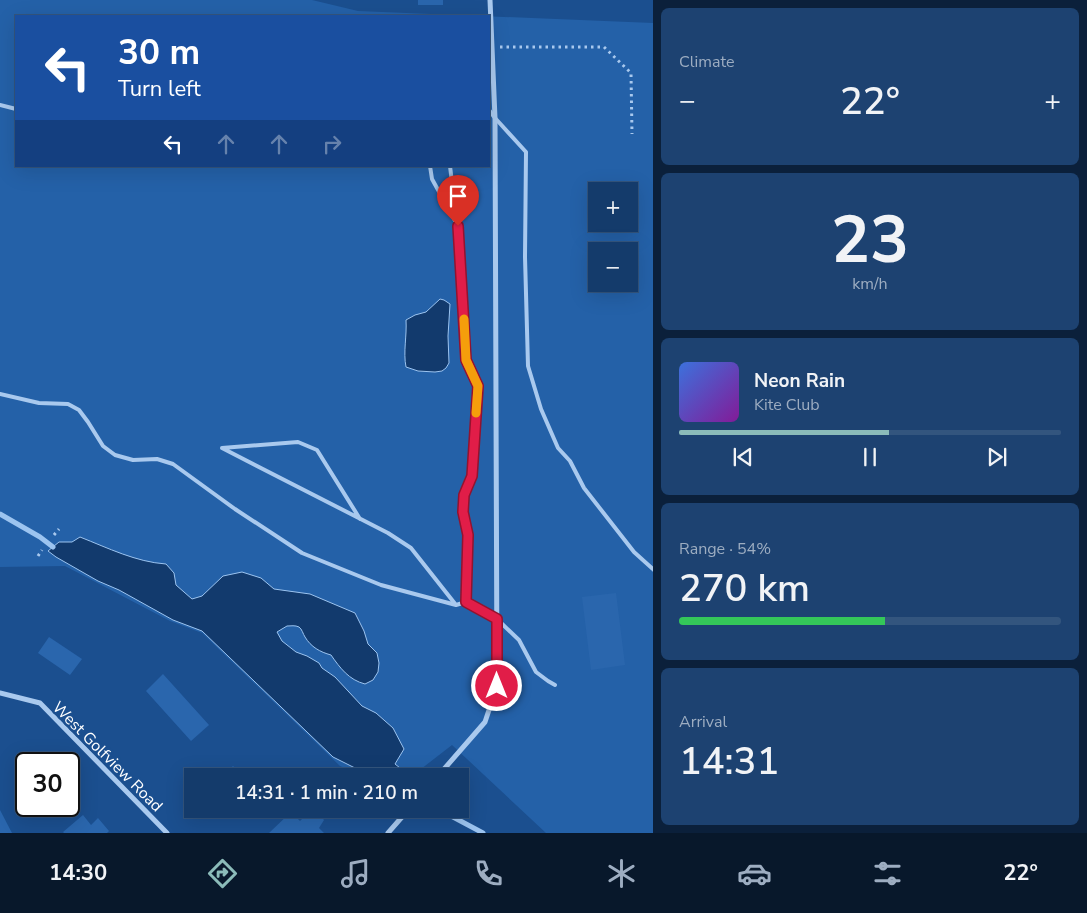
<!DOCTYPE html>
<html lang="en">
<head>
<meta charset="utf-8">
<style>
	body { margin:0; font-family:"Nunito Sans",sans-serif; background:#1d4271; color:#f1f3f6; height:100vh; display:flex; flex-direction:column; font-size:19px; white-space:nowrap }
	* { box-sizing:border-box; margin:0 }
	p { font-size:16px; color:#9dadc1 }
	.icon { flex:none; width:28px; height:28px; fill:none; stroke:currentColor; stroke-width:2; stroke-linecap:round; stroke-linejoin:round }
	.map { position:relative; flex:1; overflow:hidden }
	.details { display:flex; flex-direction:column; gap:8px; padding:8px; background:#0b203b; width:434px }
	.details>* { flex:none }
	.top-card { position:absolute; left:15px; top:15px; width:475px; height:152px; border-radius:0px; box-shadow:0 5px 20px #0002,0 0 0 1px #33557e; background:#1a4fa0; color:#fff; overflow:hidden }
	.fabs { position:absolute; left:588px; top:182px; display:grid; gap:10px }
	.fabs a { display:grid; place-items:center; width:50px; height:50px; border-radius:0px; background:#143b6b; box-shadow:0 5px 20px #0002,0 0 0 1px #33557e; font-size:25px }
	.speed { position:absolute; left:15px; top:752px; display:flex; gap:10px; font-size:25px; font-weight:700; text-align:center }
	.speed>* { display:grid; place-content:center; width:65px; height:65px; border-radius:50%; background:#143b6b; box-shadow:0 5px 20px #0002,0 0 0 1px #33557e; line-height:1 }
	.speed .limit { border:2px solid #111; border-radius:8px; background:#fff; color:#111 }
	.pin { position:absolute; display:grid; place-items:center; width:42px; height:42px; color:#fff; margin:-51px -21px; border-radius:50% 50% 50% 0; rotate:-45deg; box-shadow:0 0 5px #0007 }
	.pin .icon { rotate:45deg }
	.me { position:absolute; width:55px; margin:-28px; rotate:0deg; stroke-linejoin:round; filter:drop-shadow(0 0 4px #0008) }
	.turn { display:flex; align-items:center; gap:18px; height:105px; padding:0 20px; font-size:22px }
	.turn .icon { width:65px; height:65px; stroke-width:2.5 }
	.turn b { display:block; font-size:35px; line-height:42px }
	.lanes { display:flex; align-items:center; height:48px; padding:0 20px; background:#0003; justify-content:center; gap:25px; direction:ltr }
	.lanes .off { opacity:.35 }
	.big { font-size:38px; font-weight:600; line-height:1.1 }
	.details .tile { flex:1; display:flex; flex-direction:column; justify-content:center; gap:8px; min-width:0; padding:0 18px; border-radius:8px; background:#1d4271 }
	.details .dial { align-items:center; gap:0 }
	.dial b { font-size:65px; line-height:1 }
	.song { display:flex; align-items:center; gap:15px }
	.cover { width:60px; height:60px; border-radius:8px; background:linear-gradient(135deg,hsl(220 70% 55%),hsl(290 70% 35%)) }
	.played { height:5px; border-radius:2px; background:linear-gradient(90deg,#8bbbb9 55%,#33557e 55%) }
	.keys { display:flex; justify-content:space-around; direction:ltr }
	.heat { display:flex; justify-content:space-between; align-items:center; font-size:28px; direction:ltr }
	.charge { height:8px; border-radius:4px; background:linear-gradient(90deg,#34c759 54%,#33557e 0) }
	.trip { position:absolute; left:184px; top:768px; width:285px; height:50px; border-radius:0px; background:#143b6b; box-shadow:0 5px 20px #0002,0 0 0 1px #33557e; font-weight:600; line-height:50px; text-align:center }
	.tab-bar { display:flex; height:80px; justify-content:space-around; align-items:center; background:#08182b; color:#9dadc1 }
	.tab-bar .icon { width:35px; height:35px }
	.tab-bar .active { color:#8bbbb9 }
	.tab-bar b { font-size:22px; color:#f1f3f6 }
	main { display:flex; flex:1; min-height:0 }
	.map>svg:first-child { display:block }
	.green { fill:#2461a8; fill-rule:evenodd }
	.water { fill:#123a6d; stroke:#9cc4f0 }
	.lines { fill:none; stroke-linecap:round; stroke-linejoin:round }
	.stream { stroke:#9cc4f0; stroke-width:5 }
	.building { fill:#2a66ad }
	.path { stroke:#a9c9ee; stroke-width:3; stroke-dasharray:2.5 4; stroke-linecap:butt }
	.lane { stroke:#a9c9ee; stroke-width:4 }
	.street { stroke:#a9c9ee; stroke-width:5 }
	.route-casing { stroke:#92132f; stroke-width:12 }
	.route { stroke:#e11d48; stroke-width:9 }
	.slow { stroke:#f59e0b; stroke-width:9 }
	.labels { text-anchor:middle; stroke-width:5; stroke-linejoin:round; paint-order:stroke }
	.street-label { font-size:16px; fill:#fff; stroke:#1b4f8f }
</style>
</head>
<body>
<main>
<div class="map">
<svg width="654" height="833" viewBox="0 0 654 833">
	<rect width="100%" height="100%" fill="#1b4f8f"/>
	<path class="green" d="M 0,0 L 312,0 L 358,11 L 653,23 L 653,833 L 546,833 L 452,745 L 421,769 L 414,776 L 364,776 L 340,766 L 202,633 L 170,621 L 65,566 L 0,567 ZM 16,16 L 489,16 L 489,166 L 16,166 ZM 596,191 L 629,191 L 629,224 L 596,224 ZM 596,251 L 629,251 L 629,284 L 596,284 Z"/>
	<path class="water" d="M 440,299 L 444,300 L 450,304 L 448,336 L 449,363 L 446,368 L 442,371 L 435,372 L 418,371 L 406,367 C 403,352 407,336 406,320 L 415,315 L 426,312 Z
		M 80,537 C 108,548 136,562 166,564 L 174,573 L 176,585 L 192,599 L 202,596 L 223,576 L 242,572 L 261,578 L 274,589 L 310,594 L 355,613 L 364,631 L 368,644 L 377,653 L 379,663 L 378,672 L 373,680 L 365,684 C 349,680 340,668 331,655 C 320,652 311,647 305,637 C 303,634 302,629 299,627 C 295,625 291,626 287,626 L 277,632 L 282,641 L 296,652 L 307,656 L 319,663 L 322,668 L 335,677 L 362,706 L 376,713 L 393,728 L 404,749 L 395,764 L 410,776 L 371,776 L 333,757 L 202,631 L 173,620 L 119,590 L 98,581 L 56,557 L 48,551 L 59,542 L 72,542 Z"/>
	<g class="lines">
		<path class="stream" d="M 0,514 L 40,537 L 53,547
			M 443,809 L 453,817 L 483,833"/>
	</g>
	<path class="building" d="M 418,0 L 443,0 L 443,5 L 418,5 Z
		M 616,593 L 625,665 L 591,670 L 582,597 Z
		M 49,637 L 82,659 L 70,675 L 38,653 Z
		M 163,674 L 209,725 L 191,741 L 146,691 Z
		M 233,766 L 243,776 L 223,776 Z
		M 312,809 L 314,809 L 324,820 L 319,828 L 324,833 L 269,833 L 291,812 L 300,821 Z
		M 0,810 L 12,833 L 0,833 Z
		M 83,815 L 91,825 L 98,818 L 109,831 L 107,833 L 64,833 L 63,832 Z"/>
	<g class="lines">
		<path class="path" d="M 500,47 L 604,47 L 631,73 L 632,134
			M 54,535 L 59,529
			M 38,556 L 42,550"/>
		<path class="lane" d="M 0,105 L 16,109
			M 489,110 L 495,118 L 526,152 L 525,257 L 528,366 L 541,409 L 558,448 L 570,461 L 584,488 L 634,552 L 654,570
			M 430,166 L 432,179 L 458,226 L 466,360 L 478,386 L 472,475 L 464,495 L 463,512 L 469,535 L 466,602
			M 450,166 L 457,224
			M 0,394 L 39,403 L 68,404 L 79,410 L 88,422 L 103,446 L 115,455 L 133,460 L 157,459 L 173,464 L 235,509 L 302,553 L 381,585 L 456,605 L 466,602 L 497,619 L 519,640 L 536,672 L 548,681 L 555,685
			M 360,519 L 317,450 L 298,442 L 222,448 L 388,533 L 411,548 L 456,605"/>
		<path class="street" d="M 0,693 L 40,703 L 167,833
			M 438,776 L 485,722 L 497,686 L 495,118 L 490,0
			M 388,833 L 409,809"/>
	</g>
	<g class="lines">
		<g class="route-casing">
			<path id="route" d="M 458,226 L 466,360 L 478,386 L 472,476 L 464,495 L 463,512 L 468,535 L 466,602 L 497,619 L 497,686"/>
		</g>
		<use href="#route" class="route"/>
		<path class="slow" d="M 464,319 L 466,360 L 478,386 L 476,413"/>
	</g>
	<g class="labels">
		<g class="street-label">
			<text transform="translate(108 756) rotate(45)" y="6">West Golfview Road</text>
		</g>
	</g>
</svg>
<div class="fabs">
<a>+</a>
<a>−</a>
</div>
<div class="speed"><div class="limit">30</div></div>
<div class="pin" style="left:458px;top:226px;background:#d93025"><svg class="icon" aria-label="arrive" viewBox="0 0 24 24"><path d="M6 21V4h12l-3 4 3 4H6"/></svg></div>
<svg class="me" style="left:497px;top:686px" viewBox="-20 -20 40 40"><circle r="17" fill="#e11d48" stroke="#fff" stroke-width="3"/><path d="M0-11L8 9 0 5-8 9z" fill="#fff"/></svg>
<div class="trip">14:31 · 1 min · 210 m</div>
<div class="top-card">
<div class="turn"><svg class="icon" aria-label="left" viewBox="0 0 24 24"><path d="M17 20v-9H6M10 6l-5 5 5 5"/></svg><div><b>30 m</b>Turn left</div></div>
<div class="lanes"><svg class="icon" aria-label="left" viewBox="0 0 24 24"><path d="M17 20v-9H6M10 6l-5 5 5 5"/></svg><svg class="icon off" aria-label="ahead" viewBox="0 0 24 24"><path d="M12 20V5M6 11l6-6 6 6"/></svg><svg class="icon off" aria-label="ahead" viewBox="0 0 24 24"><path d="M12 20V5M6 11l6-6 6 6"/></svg><svg class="icon off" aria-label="right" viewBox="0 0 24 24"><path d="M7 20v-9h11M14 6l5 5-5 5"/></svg></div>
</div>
</div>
<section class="details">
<div class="tile"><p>Climate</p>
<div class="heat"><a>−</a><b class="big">22°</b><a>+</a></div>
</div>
<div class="tile dial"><b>23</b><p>km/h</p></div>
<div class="tile">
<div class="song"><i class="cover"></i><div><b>Neon Rain</b><p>Kite Club</p></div></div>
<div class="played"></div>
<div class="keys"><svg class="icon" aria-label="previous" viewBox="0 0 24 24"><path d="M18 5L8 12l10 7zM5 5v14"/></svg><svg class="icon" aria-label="pause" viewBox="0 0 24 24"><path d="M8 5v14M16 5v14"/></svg><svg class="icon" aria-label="next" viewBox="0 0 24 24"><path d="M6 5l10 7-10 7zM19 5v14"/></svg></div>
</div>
<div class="tile"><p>Range · 54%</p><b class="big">270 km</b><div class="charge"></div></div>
<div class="tile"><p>Arrival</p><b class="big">14:31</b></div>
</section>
</main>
<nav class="tab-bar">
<b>14:30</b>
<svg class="icon active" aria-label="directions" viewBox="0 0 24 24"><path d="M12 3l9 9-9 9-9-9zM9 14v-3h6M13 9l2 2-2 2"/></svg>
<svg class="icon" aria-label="music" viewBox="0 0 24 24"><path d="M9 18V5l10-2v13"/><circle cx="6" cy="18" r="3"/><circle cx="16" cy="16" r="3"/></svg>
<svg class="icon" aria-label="phone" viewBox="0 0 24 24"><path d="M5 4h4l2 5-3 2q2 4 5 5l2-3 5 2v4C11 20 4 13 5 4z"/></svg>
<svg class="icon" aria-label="climate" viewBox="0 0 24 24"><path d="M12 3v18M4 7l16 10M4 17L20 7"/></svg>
<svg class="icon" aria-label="car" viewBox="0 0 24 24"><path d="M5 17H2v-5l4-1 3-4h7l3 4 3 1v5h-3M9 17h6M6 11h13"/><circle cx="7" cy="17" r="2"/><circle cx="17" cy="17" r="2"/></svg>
<svg class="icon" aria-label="filters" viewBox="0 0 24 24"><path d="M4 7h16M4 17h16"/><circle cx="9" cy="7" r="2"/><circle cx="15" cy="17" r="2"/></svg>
<b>22°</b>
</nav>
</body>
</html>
